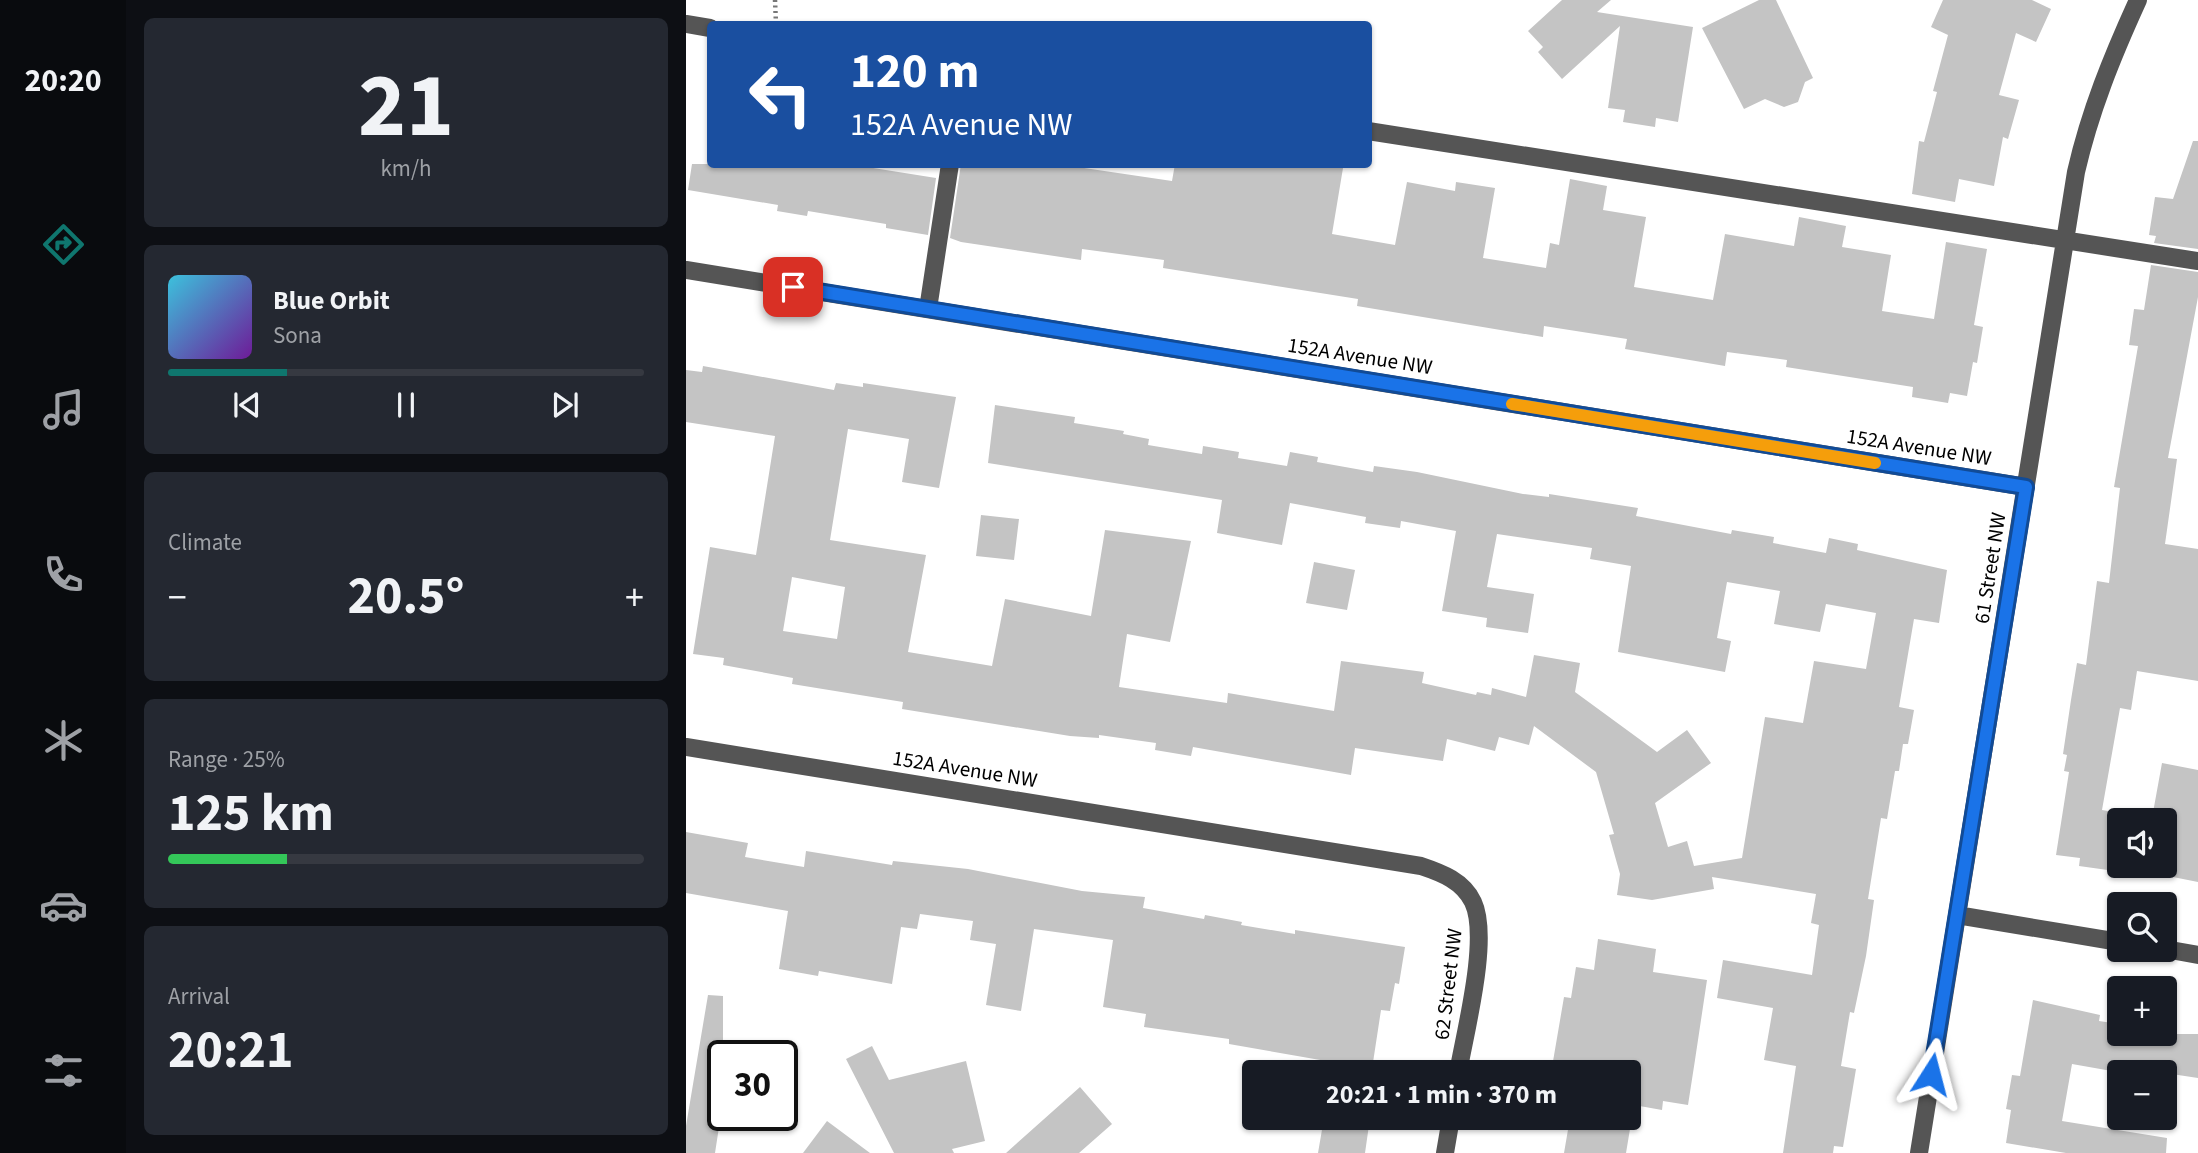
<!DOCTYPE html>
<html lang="en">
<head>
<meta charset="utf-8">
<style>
	body { margin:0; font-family:"Source Sans 3",sans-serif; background:#242831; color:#f1f3f6; height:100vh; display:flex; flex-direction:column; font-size:26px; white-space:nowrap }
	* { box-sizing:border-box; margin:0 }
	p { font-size:23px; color:#9ea1a6 }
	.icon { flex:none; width:38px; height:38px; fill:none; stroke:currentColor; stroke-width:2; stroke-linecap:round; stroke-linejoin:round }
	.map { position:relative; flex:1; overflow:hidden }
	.panel { display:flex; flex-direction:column; gap:18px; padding:18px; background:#0d0f14; width:560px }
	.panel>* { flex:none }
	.hud { position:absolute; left:21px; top:21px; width:665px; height:147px; border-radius:7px; box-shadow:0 2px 5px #0004; background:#1a4fa0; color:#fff; overflow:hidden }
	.controls { position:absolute; left:1421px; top:808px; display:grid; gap:14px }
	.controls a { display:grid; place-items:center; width:70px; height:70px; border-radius:7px; background:#171b24; box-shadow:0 2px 5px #0004; font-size:35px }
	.speed { position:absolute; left:21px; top:1040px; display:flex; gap:14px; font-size:35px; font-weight:700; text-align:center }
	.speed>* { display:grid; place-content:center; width:91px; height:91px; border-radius:50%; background:#171b24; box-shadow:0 2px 5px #0004; line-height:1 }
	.speed .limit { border:4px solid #111; border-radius:10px; background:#fff; color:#111 }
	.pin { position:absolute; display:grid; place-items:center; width:60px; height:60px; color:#fff; margin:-30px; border-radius:14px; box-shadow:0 4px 10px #0006 }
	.me { position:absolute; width:77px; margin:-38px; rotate:9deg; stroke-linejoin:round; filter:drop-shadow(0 0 5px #0008) }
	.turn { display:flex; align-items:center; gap:24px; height:147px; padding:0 28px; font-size:32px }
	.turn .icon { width:91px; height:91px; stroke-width:2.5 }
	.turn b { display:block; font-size:49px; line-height:60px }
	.big { font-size:52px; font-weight:700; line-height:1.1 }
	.panel .widget { flex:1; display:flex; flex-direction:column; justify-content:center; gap:10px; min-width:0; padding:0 24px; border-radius:10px; background:#242831 }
	.panel .dial { align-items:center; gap:0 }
	.dial b { font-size:91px; line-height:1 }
	.song { display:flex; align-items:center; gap:21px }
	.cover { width:84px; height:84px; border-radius:10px; background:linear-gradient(135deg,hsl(190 70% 55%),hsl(280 70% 35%)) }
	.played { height:7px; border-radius:4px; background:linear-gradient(90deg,#0f766e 25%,#363941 25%) }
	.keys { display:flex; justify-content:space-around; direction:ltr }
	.heat { display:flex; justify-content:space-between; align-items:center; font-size:38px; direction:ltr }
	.charge { height:10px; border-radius:5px; background:linear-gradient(90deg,#34c759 25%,#363941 0) }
	.trip { position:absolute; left:556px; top:1060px; width:399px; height:70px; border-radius:7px; background:#171b24; box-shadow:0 2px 5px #0004; font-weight:700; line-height:70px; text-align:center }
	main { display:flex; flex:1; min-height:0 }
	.tab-bar { display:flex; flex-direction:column; width:126px; justify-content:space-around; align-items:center; background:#090b0e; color:#9ea1a6 }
	.tab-bar .icon { width:49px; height:49px }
	.tab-bar .active { color:#0f766e }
	.tab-bar b { font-size:32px; color:#f1f3f6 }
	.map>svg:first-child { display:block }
	.building { fill:#c4c4c4; fill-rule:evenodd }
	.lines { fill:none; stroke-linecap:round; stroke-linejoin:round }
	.path { stroke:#777; stroke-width:4.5; stroke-dasharray:2 3.5; stroke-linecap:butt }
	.minor { stroke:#555; stroke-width:18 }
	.route-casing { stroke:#114b97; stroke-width:18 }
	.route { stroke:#1a73e8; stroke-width:12 }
	.slow { stroke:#f59e0b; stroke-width:12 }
	.labels { text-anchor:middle; stroke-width:7; stroke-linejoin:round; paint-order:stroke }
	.street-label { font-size:21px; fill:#000; stroke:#fff }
</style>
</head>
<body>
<main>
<nav class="tab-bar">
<b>20:20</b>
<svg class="icon active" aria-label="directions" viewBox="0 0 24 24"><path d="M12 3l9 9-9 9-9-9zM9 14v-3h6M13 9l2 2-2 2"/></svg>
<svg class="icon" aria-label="music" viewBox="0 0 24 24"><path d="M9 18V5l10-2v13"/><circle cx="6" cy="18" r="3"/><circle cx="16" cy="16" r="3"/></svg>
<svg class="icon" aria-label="phone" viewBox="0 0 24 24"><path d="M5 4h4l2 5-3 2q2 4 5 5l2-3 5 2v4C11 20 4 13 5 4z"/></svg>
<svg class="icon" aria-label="climate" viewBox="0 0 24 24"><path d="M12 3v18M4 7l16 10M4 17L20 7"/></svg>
<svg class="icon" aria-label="car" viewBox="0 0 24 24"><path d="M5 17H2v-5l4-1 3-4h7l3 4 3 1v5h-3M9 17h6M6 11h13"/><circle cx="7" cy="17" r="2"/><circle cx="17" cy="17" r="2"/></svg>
<svg class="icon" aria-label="filters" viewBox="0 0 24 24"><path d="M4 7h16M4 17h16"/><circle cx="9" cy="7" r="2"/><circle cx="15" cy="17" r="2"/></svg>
</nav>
<section class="panel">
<div class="widget dial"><b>21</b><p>km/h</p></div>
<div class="widget">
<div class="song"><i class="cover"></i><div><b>Blue Orbit</b><p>Sona</p></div></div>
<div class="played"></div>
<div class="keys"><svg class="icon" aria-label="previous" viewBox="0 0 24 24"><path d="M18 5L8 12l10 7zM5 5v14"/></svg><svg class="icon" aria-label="pause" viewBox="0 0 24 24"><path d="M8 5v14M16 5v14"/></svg><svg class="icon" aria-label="next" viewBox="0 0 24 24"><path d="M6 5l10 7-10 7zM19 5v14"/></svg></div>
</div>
<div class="widget"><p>Climate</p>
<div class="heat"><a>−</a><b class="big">20.5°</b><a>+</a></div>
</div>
<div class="widget"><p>Range · 25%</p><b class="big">125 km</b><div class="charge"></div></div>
<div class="widget"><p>Arrival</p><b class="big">20:21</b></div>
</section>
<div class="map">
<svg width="1512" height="1153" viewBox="0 0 1512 1153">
	<rect width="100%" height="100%" fill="#fff"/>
	<path class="building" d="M 876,0 L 925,0 L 911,12 L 1007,27 L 992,122 L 970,118 L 969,127 L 937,122 L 939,110 L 922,108 L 934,26 L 876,79 L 852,52 L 857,47 L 842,31 Z
		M 1073,0 L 1090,0 L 1127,78 L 1119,82 L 1112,102 L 1098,107 L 1079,99 L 1058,109 L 1016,28 Z
		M 1257,0 L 1346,0 L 1365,9 L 1350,42 L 1330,33 L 1313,95 L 1333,100 L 1322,139 L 1317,137 L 1308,186 L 1273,179 L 1269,202 L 1226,194 L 1233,141 L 1238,142 L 1251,92 L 1247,91 L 1262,35 L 1245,27 Z
		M 1507,141 L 1512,141 L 1512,249 L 1468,243 L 1470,236 L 1463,235 L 1469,197 L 1487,199 Z
		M 6,164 L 162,164 L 250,178 L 252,164 L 242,235 L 200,228 L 200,224 L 122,211 L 121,216 L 91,211 L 92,205 L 2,190 Z
		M 275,164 L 371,164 L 486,181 L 489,164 L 638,164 L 657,168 L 646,234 L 709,245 L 721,182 L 769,191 L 770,182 L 809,188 L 797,258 L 860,268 L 864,243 L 873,245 L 884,179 L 921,186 L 917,210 L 960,217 L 948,287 L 1027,300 L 1039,234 L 1108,246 L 1113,217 L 1160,226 L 1156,247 L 1205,255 L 1196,311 L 1248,319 L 1260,242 L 1301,249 L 1288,325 L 1297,327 L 1291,363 L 1287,362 L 1281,396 L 1264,393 L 1262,403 L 1226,397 L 1227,387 L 1100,367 L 1101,360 L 1041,352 L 1039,366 L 939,349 L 941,339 L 858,326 L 857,337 L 671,306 L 672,299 L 477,268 L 478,260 L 396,249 L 395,260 L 275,242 L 264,238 Z
		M 1465,265 L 1512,272 L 1512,297 L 1482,458 L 1491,459 L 1479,544 L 1512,549 L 1512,681 L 1451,671 L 1445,710 L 1434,708 L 1416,810 L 1466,818 L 1476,763 L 1512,770 L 1512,882 L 1437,867 L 1436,872 L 1393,866 L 1394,858 L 1370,855 L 1383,772 L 1378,771 L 1381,755 L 1377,754 L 1385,700 L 1391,663 L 1400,665 L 1411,581 L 1423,583 L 1434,488 L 1428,487 L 1452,346 L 1443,345 L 1448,309 L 1458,310 ZM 1433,821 L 1479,821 L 1479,866 L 1433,866 Z
		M 17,366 L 148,390 L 150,383 L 177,387 L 177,383 L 270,397 L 253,488 L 216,482 L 223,439 L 162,429 L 144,540 L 240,555 L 222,652 L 306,666 L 319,599 L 405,616 L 419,530 L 505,541 L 484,642 L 441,634 L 433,687 L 541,703 L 542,693 L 648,711 L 655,661 L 738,672 L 736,683 L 790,695 L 791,692 L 805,695 L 806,688 L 840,697 L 848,655 L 894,663 L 889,692 L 971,752 L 1001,730 L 1025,763 L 969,803 L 982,847 L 1001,841 L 1008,866 L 1056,858 L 1079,717 L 1117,723 L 1128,661 L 1180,669 L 1190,613 L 1140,604 L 1134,632 L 1088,624 L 1094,591 L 1041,582 L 1031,638 L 1045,641 L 1039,672 L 932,652 L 945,566 L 904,559 L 906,548 L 811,534 L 801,587 L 848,594 L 842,633 L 800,627 L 801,618 L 756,611 L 770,531 L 715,521 L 714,528 L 679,523 L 680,517 L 604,503 L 596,545 L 531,533 L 536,500 L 302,463 L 309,405 L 389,417 L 388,423 L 438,431 L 437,434 L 463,439 L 462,445 L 516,454 L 517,446 L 553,452 L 552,458 L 601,466 L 604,452 L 632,457 L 631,462 L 687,472 L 688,466 L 731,472 L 837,494 L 863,497 L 863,494 L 952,508 L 950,516 L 1045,534 L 1046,530 L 1088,537 L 1087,543 L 1140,553 L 1143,538 L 1172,544 L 1171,550 L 1261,570 L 1253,623 L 1228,619 L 1213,707 L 1228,710 L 1222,744 L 1217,744 L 1213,771 L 1209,771 L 1201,819 L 1195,818 L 1182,899 L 1188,900 L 1180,956 L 1168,1013 L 1164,1012 L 1155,1066 L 1170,1069 L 1157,1147 L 1148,1146 L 1147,1153 L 1097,1153 L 1110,1066 L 1078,1060 L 1087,1008 L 1031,998 L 1037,960 L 1126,975 L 1133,925 L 1125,923 L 1130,894 L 1026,877 L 1028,889 L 966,900 L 931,895 L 934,874 L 923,835 L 928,834 L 910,772 L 848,726 L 843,745 L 813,737 L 809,751 L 761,739 L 757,761 L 669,748 L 665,775 L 507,747 L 505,756 L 469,750 L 470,743 L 413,735 L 413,738 L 384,736 L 216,709 L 217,702 L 106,684 L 107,678 L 37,665 L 38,658 L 7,654 L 24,547 L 70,555 L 89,436 L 0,422 L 0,370 L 16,372 ZM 106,577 L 159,587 L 151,639 L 97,631 Z
		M 295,515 L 333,519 L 328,560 L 290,556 Z
		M 628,562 L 669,570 L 661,610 L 620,603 Z
		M 0,832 L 62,843 L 59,857 L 118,867 L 120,851 L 206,865 L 207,861 L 282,869 L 396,891 L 459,897 L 457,908 L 518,919 L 519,915 L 556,922 L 555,925 L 609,934 L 609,930 L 719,947 L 713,984 L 709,983 L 704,1011 L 695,1010 L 686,1069 L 543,1044 L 543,1039 L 458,1027 L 460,1014 L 417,1007 L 427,940 L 348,929 L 335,1011 L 300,1005 L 310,944 L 284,940 L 287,921 L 234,914 L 231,929 L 215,927 L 206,984 L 133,971 L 132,976 L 93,969 L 102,911 L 0,893 Z
		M 912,939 L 970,949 L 967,972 L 1021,980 L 1009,1060 L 1002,1105 L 977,1101 L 976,1110 L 948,1105 L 940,1153 L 878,1153 L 884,1118 L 943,1118 L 943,1073 L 865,1073 L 878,997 L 885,998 L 890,967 L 908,970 Z
		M 22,995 L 37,996 L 37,1101 L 29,1153 L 0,1153 L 0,1126 Z
		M 1347,1000 L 1414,1015 L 1413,1021 L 1433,1024 L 1433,1034 L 1512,1034 L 1512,1078 L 1479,1073 L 1437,1073 L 1386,1064 L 1376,1121 L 1481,1138 L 1480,1153 L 1380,1153 L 1320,1143 L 1325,1110 L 1320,1109 L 1326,1075 L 1334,1076 Z
		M 186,1046 L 203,1080 L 280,1061 L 299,1141 L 266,1149 L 268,1153 L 208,1153 L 160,1059 Z
		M 394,1087 L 426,1124 L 393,1153 L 320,1153 Z
		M 638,1118 L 684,1118 L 679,1153 L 632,1153 Z
		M 141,1121 L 184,1153 L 117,1153 Z"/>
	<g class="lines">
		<path class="path" d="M 89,0 L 90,24"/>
		<path class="minor" d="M 0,24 L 24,28
			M 682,131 L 1512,261
			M 0,270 L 1340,487
			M 242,309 L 264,164
			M 0,747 L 735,866 C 756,873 777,881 787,902 C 804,938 779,1032 772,1073
			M 1271,915 L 1433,942
			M 1479,949 L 1512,955
			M 759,1153 L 765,1118
			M 1233,1153 L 1390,172 C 1404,111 1426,57 1452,0"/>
	</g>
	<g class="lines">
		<g class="route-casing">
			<path id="route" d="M 107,287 L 1340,487 L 1245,1074"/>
		</g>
		<use href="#route" class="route"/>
		<path class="slow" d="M 826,404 L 1189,463"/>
	</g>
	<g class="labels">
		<g class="street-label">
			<text transform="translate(674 356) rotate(9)" y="7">152A Avenue NW</text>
			<text transform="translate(1233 447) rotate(9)" y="7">152A Avenue NW</text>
			<text transform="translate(1304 568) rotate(-81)" y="7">61 Street NW</text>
			<text transform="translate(279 769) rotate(9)" y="7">152A Avenue NW</text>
			<text transform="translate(762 984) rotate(-83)" y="7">62 Street NW</text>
		</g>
	</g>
</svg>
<div class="controls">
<a><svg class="icon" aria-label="sound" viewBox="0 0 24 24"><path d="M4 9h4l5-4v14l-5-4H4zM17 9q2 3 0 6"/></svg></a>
<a><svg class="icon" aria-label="search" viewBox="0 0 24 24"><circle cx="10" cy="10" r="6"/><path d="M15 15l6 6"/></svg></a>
<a>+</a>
<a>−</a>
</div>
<div class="speed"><div class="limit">30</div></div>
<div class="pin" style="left:107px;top:287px;background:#d93025"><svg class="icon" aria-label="arrive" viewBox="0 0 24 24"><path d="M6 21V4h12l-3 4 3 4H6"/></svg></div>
<svg class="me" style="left:1245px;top:1074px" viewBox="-20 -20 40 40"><path d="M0-17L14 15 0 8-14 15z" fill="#1a73e8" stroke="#fff" stroke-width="4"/></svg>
<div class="trip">20:21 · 1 min · 370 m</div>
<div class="hud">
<div class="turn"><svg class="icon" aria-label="left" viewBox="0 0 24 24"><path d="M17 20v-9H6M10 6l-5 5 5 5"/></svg><div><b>120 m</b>152A Avenue NW</div></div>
</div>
</div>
</main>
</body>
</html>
